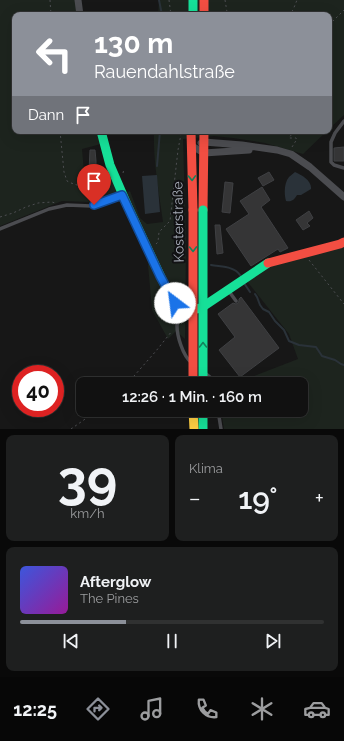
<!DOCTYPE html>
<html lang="de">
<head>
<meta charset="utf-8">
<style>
	body { margin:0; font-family:Raleway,sans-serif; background:#1e1f1f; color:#f1f3f6; height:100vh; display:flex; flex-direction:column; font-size:15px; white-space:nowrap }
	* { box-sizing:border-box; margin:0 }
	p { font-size:13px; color:#9c9d9f }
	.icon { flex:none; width:22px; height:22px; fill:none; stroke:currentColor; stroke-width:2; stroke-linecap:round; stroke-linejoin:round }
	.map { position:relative; height:429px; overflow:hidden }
	.drawer { display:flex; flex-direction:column; gap:6px; padding:6px; background:#090909; flex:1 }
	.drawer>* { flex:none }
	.banner { position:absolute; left:12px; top:12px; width:320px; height:122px; border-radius:8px; box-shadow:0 4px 16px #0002,0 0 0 1px #303131; background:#8c9099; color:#fff; overflow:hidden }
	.speed { position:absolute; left:12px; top:365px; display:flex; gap:8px; font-size:20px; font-weight:700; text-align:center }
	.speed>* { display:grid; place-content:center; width:52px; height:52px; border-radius:50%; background:#111; box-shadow:0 4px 16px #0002,0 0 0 1px #303131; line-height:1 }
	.speed .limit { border:6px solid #d22; background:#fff; color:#111 }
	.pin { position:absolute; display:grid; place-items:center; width:34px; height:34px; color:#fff; margin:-41px -17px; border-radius:50% 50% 50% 0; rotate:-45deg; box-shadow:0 0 4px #0007 }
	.pin .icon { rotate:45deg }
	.me { position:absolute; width:44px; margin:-22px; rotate:330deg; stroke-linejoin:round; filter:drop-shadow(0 0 3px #0008) }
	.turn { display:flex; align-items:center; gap:14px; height:84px; padding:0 16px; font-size:18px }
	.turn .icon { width:52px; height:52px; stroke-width:2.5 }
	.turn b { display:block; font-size:28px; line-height:34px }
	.then { display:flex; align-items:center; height:38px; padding:0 16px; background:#0003; gap:8px; font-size:15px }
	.big { font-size:30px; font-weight:600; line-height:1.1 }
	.drawer .widget { flex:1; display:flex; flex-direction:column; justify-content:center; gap:6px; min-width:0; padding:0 14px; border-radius:8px; background:#1e1f1f }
	.drawer .dial { align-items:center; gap:0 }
	.dial b { font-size:52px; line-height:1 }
	.song { display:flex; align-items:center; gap:12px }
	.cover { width:48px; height:48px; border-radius:6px; background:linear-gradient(135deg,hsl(230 70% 55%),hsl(300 70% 35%)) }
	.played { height:4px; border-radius:2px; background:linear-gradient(90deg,#8c9099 35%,#303131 35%) }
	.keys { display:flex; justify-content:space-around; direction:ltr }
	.heat { display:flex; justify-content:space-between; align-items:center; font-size:22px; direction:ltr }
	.drawer .tiles { flex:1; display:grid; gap:6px; grid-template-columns:1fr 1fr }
	.widget:last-child { grid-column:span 2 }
	.trip { position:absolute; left:76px; top:377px; width:232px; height:40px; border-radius:8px; background:#111; box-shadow:0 4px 16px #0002,0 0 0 1px #303131; font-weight:600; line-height:40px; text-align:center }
	.dock { display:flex; height:64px; justify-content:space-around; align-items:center; background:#070707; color:#9c9d9f }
	.dock .icon { width:28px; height:28px }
	.dock .active { color:#8c9099 }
	.dock b { font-size:18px; color:#f1f3f6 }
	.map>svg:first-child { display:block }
	.green { fill:#1d241e }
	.water { fill:#2a3239 }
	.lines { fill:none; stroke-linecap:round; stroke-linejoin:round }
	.stream { stroke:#2a3239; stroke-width:2 }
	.building { fill:#353536; stroke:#3f4043 }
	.path { stroke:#4d4e52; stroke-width:1; stroke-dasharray:2 3; stroke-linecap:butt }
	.lane { stroke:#4b4c50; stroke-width:3.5 }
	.street { stroke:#4b4c50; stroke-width:7 }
	.fast { stroke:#16e098; stroke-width:9 }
	.slow { stroke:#ffcf43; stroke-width:9 }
	.jam { stroke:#f24e42; stroke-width:9 }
	.fast-bridge { stroke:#16e098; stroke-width:9 }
	.jam-bridge { stroke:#f24e42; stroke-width:9 }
	.oneway { stroke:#14835c }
	.route-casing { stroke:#114b97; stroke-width:10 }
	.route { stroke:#1a73e8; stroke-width:7 }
	.labels { text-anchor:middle; stroke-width:4; stroke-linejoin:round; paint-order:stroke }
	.street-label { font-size:14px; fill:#a8adb8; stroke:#111113 }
</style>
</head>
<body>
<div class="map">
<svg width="344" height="429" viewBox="0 0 344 429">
	<rect width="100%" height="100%" fill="#171717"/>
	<path class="green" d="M 0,0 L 76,0 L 78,15 L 15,15 L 15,131 L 98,131 L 101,144 L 82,149 L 85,183 C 92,188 105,184 113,180 L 118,192 L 97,202 L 91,202 L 62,201 L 0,226 Z
		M 159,0 L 344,0 L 344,115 L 329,129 L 329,15 L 158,15 Z
		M 154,131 L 327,131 L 303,154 L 265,143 L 233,138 L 214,136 L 183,139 L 186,242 L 185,339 L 176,331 L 168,339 L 152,310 L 147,253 L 126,193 L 130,191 L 140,218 L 147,224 L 163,222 C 159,192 153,162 154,131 Z
		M 344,247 L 344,429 L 224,429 L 221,410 L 301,410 L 301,384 L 233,384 L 298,359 L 289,334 L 246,280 L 275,262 Z"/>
	<path class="water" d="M 295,172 C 302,175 312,181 311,189 L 301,195 L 297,195 C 294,200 292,202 286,201 C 284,194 284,183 289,177 C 291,175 293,174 295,172 Z
		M 157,175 L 160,212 L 145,214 L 142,176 Z"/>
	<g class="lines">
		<path class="stream" d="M 159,0 L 162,15
			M 157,166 L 160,131
			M 211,265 C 221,267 234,266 240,275
			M 244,283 L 250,292
			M 255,294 L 257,297 L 260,305 L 263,309 L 269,312 L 275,321 L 284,330 L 289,341 L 299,345 L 316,347 L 322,356 L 335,360 L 341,364 L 344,365"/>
	</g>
	<path class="building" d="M 344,147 L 344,161 L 334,161 L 334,148 Z
		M 90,150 L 95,150 L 96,161 L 96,172 L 89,171 Z
		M 269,172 L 274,180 L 263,186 L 258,178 Z
		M 225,182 L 233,183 L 230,213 L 222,212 Z
		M 262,187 L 270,200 L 261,207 L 288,248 L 280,252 L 278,249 L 251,266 L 226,229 L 249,214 L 240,201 Z
		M 309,211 L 313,218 L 307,223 L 310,226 L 303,230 L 296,220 Z
		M 215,225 L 220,225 L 223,253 L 217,254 Z
		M 241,297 L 279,348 L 240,377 L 219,350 L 235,337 L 218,314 L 233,303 L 236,304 L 238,303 L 239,301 L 239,299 Z"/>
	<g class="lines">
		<path class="path" d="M 50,0 L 51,15
			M 169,0 L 171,15
			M 225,0 L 227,12 L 231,15
			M 288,15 L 293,10 L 297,0
			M 329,25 L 344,10
			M 60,131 L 64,172 L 67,181 C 80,188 94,188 108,183
			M 292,147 L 297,139 L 296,138 L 289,138 L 294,131
			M 123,173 L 124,169
			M 0,217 L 13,213 L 26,207 L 38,203 L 52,202 L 55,203
			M 156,244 L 158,242 L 159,232 L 170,221 L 178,150 L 181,134 L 181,131
			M 309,260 L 344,304
			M 127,384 L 156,351 L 172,331
			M 71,429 L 98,410"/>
		<path class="lane" d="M 344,121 L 335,133 L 331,142 L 331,162 L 334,165 L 344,168
			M 0,229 L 49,209 L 67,205 L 91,206 L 121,195
			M 228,290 L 236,301
			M 182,311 C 180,316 177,321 177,326 C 177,336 183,356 191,362
			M 205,373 L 210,377 L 213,384
			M 218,410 L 221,429"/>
		<path class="street" d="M 78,0 L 80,15
			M 201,143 L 204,142 L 242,145 L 277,150 L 291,154 L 310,167 L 344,197
			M 192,146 L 204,153 L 249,150"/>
		<path class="fast" d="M 193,0 L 193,15
			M 101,131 L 110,165 L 129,209 L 167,290 L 175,303 L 182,310 L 191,310 L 201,308 L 268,263
			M 203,410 L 203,429"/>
		<path class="slow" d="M 193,410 L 194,429"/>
		<path class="jam" d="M 204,0 L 204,15
			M 191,131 L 193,210
			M 203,210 L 204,131
			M 268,263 L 340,244 L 344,242"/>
		<path class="fast-bridge" d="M 203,210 L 203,384"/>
		<path class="jam-bridge" d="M 193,210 L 193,384"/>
	</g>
	<defs><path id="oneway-chevron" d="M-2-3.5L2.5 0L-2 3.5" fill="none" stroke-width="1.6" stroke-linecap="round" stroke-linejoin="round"/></defs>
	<g class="oneway">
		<use href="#oneway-chevron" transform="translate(192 178) rotate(88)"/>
		<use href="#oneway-chevron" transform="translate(193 249) rotate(89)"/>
		<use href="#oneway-chevron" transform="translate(203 345) rotate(-90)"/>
	</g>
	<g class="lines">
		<g class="route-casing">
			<path id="route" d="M 94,205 L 122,195 L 160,276 L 175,303"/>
		</g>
		<use href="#route" class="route"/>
	</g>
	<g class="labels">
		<g class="street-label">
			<text transform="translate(178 222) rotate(-91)" y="5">Kosterstraße</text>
		</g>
	</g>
</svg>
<div class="speed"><div class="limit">40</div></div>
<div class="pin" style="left:94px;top:205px;background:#d93025"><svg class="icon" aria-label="arrive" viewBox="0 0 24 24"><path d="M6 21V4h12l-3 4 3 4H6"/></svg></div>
<svg class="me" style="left:175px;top:303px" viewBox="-20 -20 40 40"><circle r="19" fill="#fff"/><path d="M0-13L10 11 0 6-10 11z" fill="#1a73e8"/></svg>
<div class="trip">12:26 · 1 Min. · 160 m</div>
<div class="banner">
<div class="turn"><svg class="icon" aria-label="left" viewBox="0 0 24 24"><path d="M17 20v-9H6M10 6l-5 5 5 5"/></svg><div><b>130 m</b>Rauendahlstraße</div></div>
<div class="then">Dann<svg class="icon" aria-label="arrive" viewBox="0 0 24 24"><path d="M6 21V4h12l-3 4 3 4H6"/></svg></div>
</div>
</div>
<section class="drawer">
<div class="tiles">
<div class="widget dial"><b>39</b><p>km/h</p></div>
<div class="widget"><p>Klima</p>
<div class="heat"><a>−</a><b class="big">19°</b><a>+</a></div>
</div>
<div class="widget">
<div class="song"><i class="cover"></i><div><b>Afterglow</b><p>The Pines</p></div></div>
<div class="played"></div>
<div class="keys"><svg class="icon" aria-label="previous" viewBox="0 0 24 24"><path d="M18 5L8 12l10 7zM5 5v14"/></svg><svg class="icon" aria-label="pause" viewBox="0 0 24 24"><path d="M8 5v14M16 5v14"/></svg><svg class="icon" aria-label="next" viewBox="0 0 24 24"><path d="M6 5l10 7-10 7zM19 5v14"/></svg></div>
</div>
</div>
</section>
<nav class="dock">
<b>12:25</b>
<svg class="icon active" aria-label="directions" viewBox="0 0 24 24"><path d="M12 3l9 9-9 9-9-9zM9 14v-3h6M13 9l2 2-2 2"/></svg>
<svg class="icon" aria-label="music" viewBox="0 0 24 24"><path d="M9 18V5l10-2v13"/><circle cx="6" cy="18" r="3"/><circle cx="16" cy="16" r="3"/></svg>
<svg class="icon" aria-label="phone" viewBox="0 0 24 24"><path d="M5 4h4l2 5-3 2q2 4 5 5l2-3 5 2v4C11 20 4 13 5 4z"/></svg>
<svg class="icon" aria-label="climate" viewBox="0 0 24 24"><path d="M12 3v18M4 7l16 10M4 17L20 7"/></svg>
<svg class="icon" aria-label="car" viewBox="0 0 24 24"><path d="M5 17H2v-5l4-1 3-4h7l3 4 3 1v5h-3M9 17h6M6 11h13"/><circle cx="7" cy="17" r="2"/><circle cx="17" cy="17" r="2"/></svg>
</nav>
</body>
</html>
